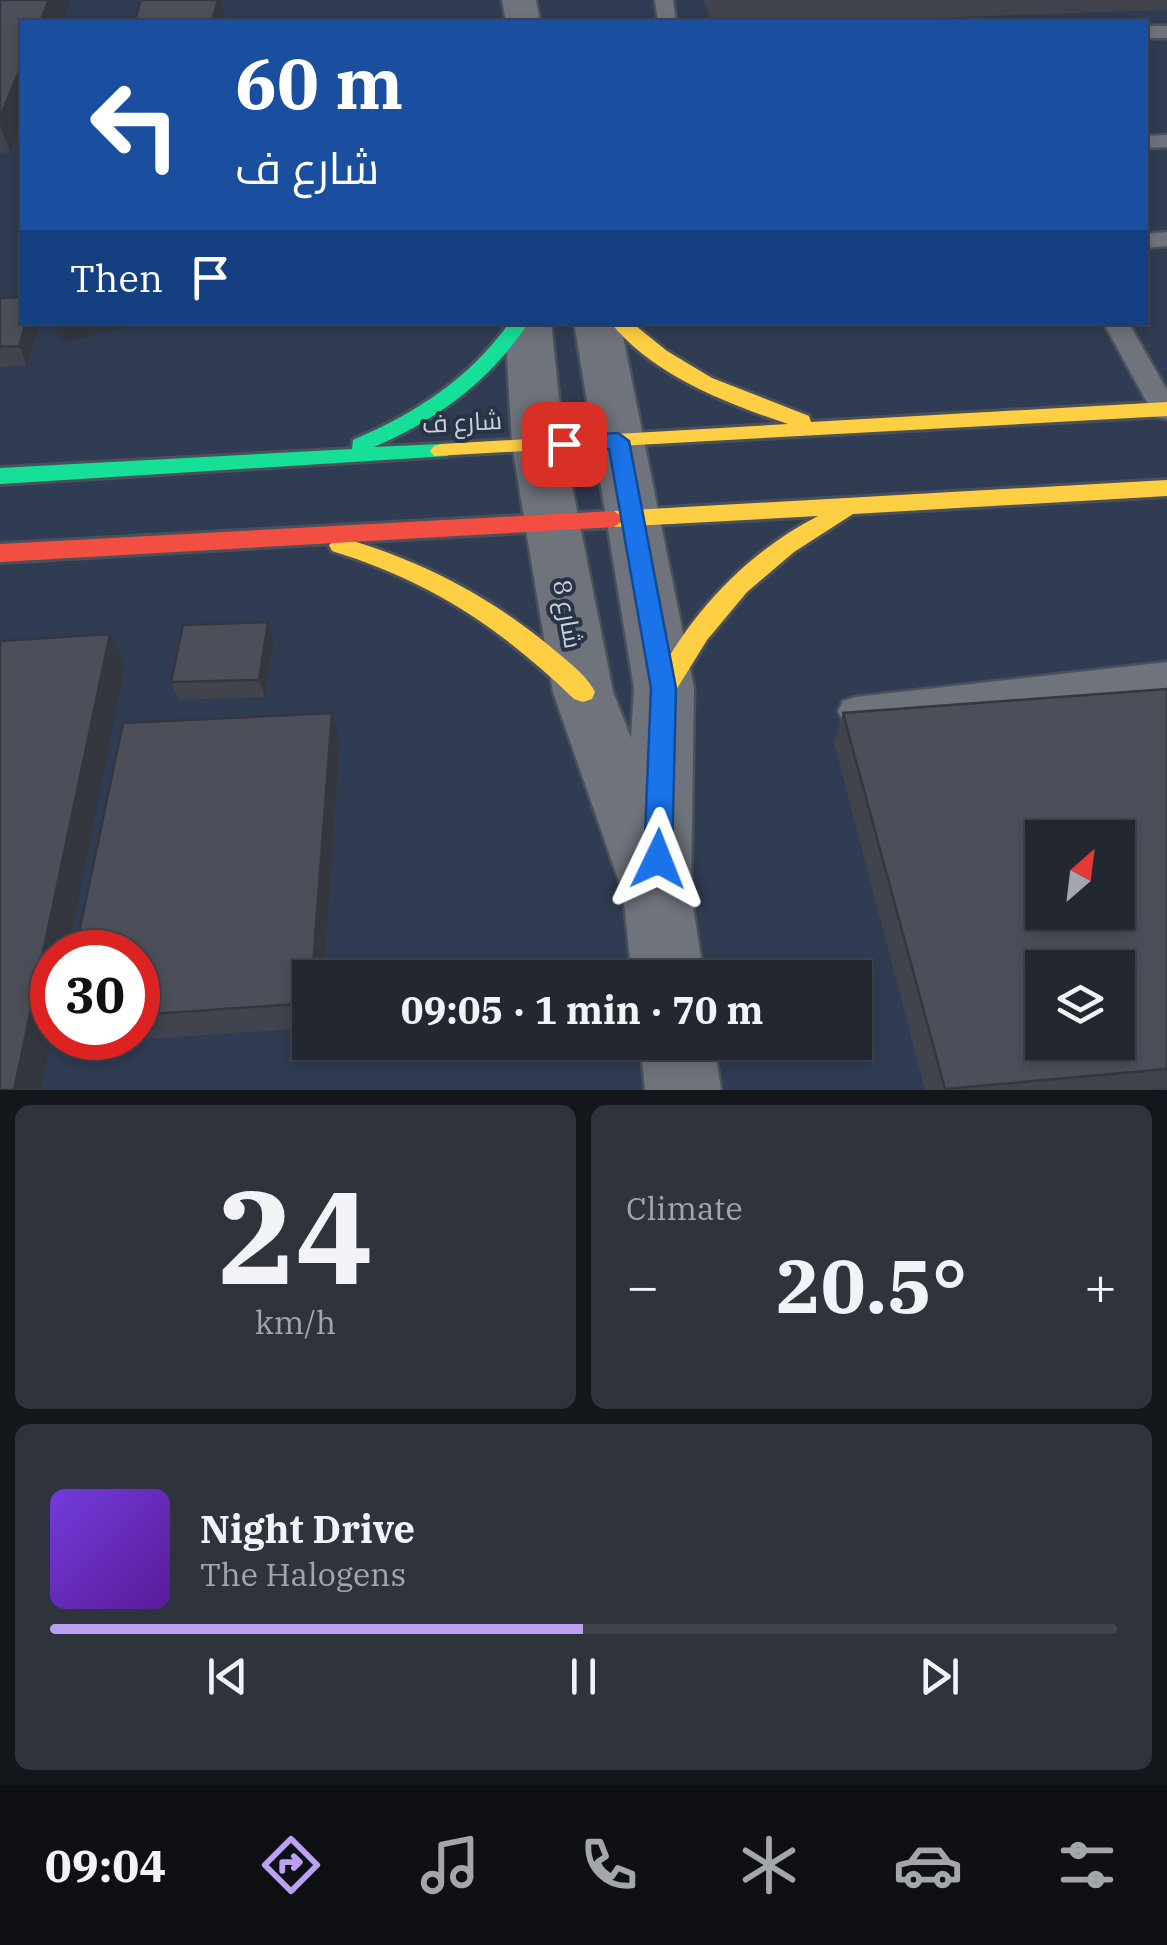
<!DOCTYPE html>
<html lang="en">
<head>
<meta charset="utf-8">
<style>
	body { margin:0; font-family:"IBM Plex Serif",Cairo,serif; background:#2f343c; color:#f1f3f6; height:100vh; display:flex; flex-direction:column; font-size:38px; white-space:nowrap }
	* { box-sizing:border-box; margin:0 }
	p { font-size:32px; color:#a3a6ab }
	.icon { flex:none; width:55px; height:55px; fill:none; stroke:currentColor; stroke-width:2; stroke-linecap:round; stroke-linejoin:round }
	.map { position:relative; height:1090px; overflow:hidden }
	.drawer { display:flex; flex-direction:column; gap:15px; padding:15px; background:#13161a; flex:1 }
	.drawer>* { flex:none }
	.guide { position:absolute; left:20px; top:20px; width:1128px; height:305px; border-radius:0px; box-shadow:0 5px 15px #0003,0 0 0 2px #40444c; background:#1a4fa0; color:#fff; overflow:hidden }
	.needle { width:65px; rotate:28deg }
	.controls { position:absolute; left:1025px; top:820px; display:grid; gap:20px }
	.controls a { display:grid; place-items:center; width:110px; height:110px; border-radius:0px; background:#232830; box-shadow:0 5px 15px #0003,0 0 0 2px #40444c; font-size:50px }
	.speed { position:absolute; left:30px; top:930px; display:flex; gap:20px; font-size:50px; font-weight:700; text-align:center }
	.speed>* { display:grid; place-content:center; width:130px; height:130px; border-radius:50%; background:#232830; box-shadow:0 5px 15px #0003,0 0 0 2px #40444c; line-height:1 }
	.speed .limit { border:15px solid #d22; background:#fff; color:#111 }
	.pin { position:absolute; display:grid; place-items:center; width:85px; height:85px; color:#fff; margin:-42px; border-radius:20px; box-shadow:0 5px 15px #0006 }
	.me { position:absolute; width:110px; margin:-55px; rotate:2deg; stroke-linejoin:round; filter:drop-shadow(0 0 8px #0008) }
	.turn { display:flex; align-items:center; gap:35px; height:210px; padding:0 50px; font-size:45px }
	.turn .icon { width:130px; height:130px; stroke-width:2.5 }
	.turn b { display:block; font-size:70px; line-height:85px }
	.then { display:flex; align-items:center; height:95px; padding:0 50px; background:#0003; gap:20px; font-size:38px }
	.big { font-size:75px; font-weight:700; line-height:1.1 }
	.drawer .tile { flex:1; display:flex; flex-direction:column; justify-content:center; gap:15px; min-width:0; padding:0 35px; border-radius:15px; background:#2f343c }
	.drawer .dial { align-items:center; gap:0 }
	.dial b { font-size:130px; line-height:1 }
	.song { display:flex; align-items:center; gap:30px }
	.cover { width:120px; height:120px; border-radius:15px; background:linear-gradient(135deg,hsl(260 70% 55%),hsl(270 70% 35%)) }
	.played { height:10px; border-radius:5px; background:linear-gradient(90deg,#bca0f2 50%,#40444c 50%) }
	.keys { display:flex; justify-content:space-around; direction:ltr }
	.heat { display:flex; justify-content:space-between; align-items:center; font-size:55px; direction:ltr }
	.drawer .tiles { flex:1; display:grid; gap:15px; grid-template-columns:1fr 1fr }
	.tile:last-child { grid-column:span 2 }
	.trip { position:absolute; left:292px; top:960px; width:580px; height:100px; border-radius:0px; background:#232830; box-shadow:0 5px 15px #0003,0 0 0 2px #40444c; font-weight:700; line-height:100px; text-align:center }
	.menu { display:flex; height:160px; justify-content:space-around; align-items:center; background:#0e1013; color:#a3a6ab }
	.menu .icon { width:70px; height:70px }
	.menu .selected { color:#bca0f2 }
	.menu b { font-size:45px; color:#f1f3f6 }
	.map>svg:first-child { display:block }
	.built { fill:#2f3c53; fill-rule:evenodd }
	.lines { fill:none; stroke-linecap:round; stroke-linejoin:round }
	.lane-casing { stroke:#4b515a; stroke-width:5 }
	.street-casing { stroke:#4b515a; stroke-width:5 }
	.fast-casing { stroke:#4b515a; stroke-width:6 }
	.slow-casing { stroke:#4b515a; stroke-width:6 }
	.jam-casing { stroke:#4b515a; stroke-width:6 }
	.lane { fill:#6f737c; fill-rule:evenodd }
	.street { fill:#6f737c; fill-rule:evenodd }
	.fast { fill:#16e098; fill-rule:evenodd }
	.slow { fill:#ffcf43; fill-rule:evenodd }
	.jam { fill:#f24e42; fill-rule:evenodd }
	.wall { fill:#41444d }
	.shaded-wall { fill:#35373f }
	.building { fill:#4c4f5a; stroke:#35373f; stroke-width:2.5; fill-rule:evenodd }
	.route { fill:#1a73e8; stroke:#114b97; stroke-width:2.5 }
	.labels { text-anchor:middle; stroke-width:8; stroke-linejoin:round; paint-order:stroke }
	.street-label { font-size:25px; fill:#cbd2de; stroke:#293346 }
</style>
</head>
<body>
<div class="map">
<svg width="1167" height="1090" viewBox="0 0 1167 1090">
	<rect width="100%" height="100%" fill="#2f3540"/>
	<path class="built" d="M 0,0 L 1167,0 L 1167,1090 L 0,1090 ZM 22,22 L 1145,22 L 1145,322 L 22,322 ZM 1042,838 L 1118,838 L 1118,912 L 1042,912 ZM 52,952 L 138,952 L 138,1038 L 52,1038 ZM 1042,968 L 1118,968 L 1118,1042 L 1042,1042 ZM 310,978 L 855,978 L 855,1042 L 310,1042 Z"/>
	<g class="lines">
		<g class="lane-casing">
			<path id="lane" d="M 655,0 L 673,0 L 676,22 L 658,22 Z
				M 1145,26 L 1167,26 L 1167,38 L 1145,38 Z
				M 1167,135 L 1167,147 L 1145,148 L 1145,136 Z
				M 1167,232 L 1167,246 L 1145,248 L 1145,234 Z
				M 1103,322 L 1128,322 L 1167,390 L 1167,419 L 1155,417 Z
				M 1167,662 L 1167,688 L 855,725 L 843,721 L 838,711 L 843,701 L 855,697 Z"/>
		</g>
		<g class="street-casing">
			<path id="street" d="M 502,0 L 536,0 L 540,22 L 506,22 Z
				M 505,322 L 551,322 L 564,445 L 613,692 L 631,738 L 634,688 L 574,322 L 620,322 L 694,688 L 691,893 L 704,978 L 632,978 L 623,893 L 553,692 L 512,445 Z
				M 640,1042 L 714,1042 L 721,1090 L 645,1090 Z"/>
		</g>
		<g class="fast-casing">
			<path id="fast" d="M 510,322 L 529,322 C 490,381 438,419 374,447 L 441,444 L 448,446 L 452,451 L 448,456 L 0,484 L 0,468 L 352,449 L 353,440 C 416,413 469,379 510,322 Z"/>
		</g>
		<g class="slow-casing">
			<path id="slow" d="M 610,322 L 631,322 L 667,351 L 712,378 L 809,416 L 811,422 L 1167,402 L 1167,416 L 434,456 L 430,451 L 434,446 L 441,444 L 788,424 C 725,403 653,375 610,322 Z
				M 1167,480 L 1167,496 L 853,514 L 794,552 L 747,592 L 707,640 L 673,695 L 664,698 L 655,695 L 652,688 C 688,615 746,553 818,516 L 614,527 L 603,519 L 614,511 Z
				M 340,537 C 423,561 492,597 558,653 C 571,664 588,677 595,692 L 592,699 L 583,702 L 574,699 C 499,627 432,582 332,551 L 329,545 Z"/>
		</g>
		<g class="jam-casing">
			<path id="jam" d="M 614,511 L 625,519 L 614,527 L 0,562 L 0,544 Z"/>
		</g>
		<use href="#lane" class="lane"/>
		<use href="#street" class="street"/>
		<use href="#fast" class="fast"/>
		<use href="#slow" class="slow"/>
		<use href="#jam" class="jam"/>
	</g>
	<path class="wall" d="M 0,0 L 71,0 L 62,22 L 22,22 L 10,152 L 0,153 Z
		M 704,0 L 1167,0 L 1167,10 L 813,22 L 711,22 Z
		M 0,298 L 27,365 L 0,367 Z
		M 274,640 L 265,697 L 179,700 L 171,682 Z
		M 1167,689 L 1167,1088 L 1150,1090 L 925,1090 L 834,743 L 843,713 Z
		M 332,713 L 340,742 L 324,978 L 310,978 L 310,1028 L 82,1043 L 77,1038 L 138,1038 L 138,952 Z"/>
	<path class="shaded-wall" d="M 49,0 L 71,0 L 62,22 L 40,22 Z
		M 218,0 L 221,0 L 225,16 L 224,22 L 212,22 Z
		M 22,64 L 22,122 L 10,152 L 0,126 L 0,117 Z
		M 26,322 L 40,322 L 27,365 L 19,346 Z
		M 59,322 L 149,322 L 62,342 L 54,324 Z
		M 313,322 L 334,322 L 314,327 Z
		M 268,622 L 274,640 L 265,697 L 259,680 Z
		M 110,634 L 125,665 L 68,952 L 52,952 L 52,1033 L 41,1090 L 14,1090 Z
		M 332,713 L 340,742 L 324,978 L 312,978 Z"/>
	<path class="building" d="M 0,0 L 49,0 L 40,22 L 22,22 L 22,64 L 0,117 Z
		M 141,0 L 218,0 L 212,22 L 134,22 Z
		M 22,297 L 22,322 L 26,322 L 19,346 L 0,347 L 0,298 Z
		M 268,622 L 259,680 L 171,682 L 183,625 Z
		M 110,634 L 14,1090 L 0,1090 L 0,641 Z
		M 1167,689 L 1167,1069 L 945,1089 L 843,713 ZM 1042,838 L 1118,838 L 1118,912 L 1042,912 ZM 1042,968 L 1118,968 L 1118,1042 L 1042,1042 Z
		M 332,713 L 312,978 L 310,978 L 310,1003 L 138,1015 L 138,952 L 75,952 L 123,723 Z"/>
	<path class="route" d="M 618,433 L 629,441 L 676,688 L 672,859 L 668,868 L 658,872 L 648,868 L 644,859 L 651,688 L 609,449 L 564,451 L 554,444 L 564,436 Z"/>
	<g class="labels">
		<g class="street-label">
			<text transform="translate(462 422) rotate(-3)" y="9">شارع ف</text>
			<text transform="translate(568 614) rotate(80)" y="9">شارع 8</text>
		</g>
	</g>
</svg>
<div class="controls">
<a><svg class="needle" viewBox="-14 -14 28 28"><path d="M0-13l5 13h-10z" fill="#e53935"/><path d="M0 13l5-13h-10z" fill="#a3a6ab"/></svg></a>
<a><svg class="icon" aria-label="layers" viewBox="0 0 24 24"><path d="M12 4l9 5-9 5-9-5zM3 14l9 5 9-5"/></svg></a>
</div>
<div class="speed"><div class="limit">30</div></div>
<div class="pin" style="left:564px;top:444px;background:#d93025"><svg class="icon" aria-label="arrive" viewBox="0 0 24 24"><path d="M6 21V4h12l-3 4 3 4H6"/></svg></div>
<svg class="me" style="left:658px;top:859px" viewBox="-20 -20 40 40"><path d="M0-17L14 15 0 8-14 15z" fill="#1a73e8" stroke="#fff" stroke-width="4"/></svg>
<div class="trip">09:05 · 1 min · 70 m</div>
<div class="guide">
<div class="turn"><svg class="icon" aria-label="left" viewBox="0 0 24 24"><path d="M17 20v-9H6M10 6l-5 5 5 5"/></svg><div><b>60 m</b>شارع ف</div></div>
<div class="then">Then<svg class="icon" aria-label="arrive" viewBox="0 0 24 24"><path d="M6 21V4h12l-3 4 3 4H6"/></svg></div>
</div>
</div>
<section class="drawer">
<div class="tiles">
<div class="tile dial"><b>24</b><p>km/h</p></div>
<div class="tile"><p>Climate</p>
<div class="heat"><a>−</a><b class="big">20.5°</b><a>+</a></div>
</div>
<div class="tile">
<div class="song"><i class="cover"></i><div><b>Night Drive</b><p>The Halogens</p></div></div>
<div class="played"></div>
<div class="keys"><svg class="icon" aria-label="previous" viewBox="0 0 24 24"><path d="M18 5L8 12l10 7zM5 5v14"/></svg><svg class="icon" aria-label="pause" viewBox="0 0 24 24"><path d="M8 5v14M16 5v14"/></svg><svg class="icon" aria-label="next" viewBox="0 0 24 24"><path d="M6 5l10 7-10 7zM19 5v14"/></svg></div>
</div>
</div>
</section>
<nav class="menu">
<b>09:04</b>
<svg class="icon selected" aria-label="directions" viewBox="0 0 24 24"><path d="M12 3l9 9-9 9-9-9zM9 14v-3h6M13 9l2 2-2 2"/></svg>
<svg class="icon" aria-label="music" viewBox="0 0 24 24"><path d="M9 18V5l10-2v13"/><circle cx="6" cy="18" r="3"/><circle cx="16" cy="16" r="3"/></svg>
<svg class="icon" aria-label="phone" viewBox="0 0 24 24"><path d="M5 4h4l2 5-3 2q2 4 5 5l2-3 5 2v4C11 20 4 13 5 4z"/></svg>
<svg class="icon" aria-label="climate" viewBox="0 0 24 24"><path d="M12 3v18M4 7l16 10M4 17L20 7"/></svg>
<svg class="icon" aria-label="car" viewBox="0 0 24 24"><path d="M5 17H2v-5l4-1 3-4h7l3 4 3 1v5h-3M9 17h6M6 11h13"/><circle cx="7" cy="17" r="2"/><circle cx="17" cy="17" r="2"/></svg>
<svg class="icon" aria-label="filters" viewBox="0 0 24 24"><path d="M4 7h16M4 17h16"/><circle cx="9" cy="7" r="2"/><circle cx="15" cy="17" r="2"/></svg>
</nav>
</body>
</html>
